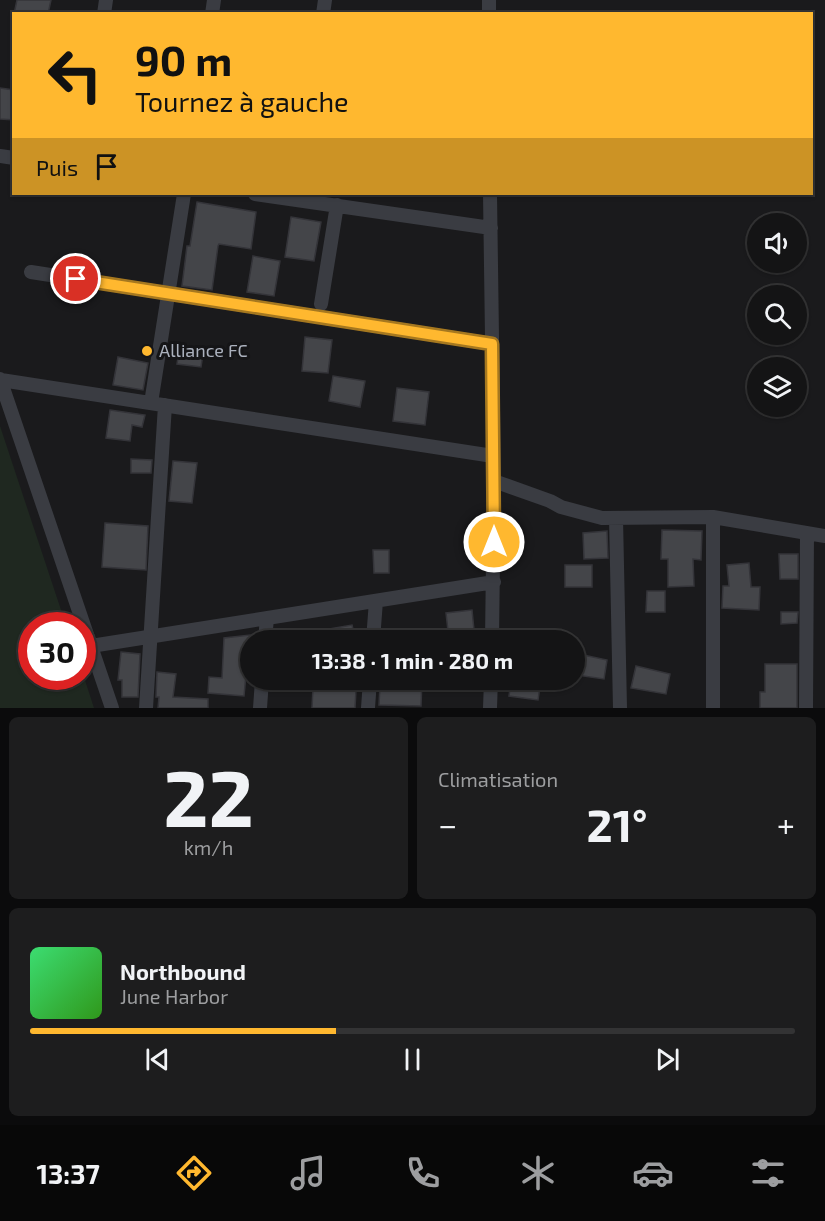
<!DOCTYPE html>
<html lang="fr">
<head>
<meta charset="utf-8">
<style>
	body { margin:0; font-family:"Exo 2",sans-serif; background:#1d1d1e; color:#f1f3f6; height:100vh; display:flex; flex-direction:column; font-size:22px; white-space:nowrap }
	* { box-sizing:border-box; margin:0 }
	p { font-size:20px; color:#9d9ea0 }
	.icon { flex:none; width:33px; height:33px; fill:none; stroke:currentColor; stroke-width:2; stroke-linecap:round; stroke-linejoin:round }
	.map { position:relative; height:708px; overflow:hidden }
	.details { display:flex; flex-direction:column; gap:9px; padding:9px; background:#0b0b0c; flex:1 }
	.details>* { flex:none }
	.top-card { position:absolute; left:12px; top:12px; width:801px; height:183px; border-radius:0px; box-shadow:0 2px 4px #0004,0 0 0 2px #333334; background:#ffb82f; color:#111; overflow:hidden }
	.fabs { position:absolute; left:747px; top:213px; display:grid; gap:12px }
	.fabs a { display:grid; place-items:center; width:60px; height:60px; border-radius:50%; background:#141415; box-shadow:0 2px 4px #0004,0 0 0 2px #333334; font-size:30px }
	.speed { position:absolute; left:18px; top:612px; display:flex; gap:12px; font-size:30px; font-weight:700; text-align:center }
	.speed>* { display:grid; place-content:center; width:78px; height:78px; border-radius:50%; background:#141415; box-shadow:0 2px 4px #0004,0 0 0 2px #333334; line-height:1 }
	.speed .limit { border:9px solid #d22; background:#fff; color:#111 }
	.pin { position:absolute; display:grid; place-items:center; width:51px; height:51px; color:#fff; margin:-26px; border:3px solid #fff; border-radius:50%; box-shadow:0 2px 6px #0007 }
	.me { position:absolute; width:66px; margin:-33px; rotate:0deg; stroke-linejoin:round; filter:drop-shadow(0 0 4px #0008) }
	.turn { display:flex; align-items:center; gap:21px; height:126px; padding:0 24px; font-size:27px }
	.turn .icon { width:78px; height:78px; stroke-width:2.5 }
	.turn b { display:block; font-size:42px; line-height:51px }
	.then { display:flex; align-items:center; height:57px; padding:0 24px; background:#0003; gap:12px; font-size:22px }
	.big { font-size:45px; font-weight:700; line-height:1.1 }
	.details .tile { flex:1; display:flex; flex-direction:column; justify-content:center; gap:9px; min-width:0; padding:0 21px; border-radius:9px; background:#1d1d1e }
	.details .dial { align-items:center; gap:0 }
	.dial b { font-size:78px; line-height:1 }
	.song { display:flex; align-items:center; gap:18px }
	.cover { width:72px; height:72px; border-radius:9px; background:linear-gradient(135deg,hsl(140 70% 55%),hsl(110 70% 35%)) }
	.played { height:6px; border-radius:3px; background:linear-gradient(90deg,#ffb82f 40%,#333334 40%) }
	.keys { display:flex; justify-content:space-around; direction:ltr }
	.heat { display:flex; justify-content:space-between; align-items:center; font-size:33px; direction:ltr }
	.details .tiles { flex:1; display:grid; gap:9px; grid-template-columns:1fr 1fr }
	.tile:last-child { grid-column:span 2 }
	.trip { position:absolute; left:240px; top:630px; width:345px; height:60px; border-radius:30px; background:#141415; box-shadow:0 2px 4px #0004,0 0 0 2px #333334; font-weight:700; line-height:60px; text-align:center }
	.tabs { display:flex; height:96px; justify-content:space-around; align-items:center; background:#080808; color:#9d9ea0 }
	.tabs .icon { width:42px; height:42px }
	.tabs .on { color:#ffb82f }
	.tabs b { font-size:27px; color:#f1f3f6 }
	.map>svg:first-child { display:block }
	.green { fill:#1f2820 }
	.building { fill:#444549; stroke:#343439; stroke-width:1.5 }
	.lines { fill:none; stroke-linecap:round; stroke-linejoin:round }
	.street { stroke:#3a3c42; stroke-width:14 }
	.route-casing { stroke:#a6781f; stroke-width:15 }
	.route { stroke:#ffb82f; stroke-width:10 }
	.poi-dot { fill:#ffb82f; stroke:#151517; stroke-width:2 }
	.labels { text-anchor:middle; stroke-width:6; stroke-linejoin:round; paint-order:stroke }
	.poi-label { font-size:18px; fill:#abb1bd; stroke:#151517; text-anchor:start }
</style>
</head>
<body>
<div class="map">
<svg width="825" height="708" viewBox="0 0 825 708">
	<rect width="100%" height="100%" fill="#1a1a1c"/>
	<path class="green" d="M 0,426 L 66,625 L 32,626 L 32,676 L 82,676 L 83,674 L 94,708 L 0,708 Z"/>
	<path class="building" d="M 17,0 L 51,0 L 48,14 L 14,14 Z
		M 0,88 L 14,90 L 14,120 L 0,119 Z
		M 197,202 L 256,212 L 251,249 L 219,244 L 218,246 L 212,290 L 182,286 L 187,246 L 190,246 Z
		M 291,217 L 321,222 L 314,261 L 285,257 Z
		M 253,256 L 280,261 L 274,296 L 247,292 Z
		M 305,337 L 332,340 L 328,373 L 302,371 Z
		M 179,351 L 203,354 L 201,367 L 177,364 Z
		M 118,357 L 148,363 L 143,390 L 113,385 Z
		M 333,376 L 365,381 L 360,407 L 329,401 Z
		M 397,388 L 429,392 L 425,425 L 393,421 Z
		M 110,410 L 145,415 L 142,427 L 132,425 L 130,441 L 106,438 Z
		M 131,459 L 152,460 L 151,473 L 131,473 Z
		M 173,461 L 197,463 L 192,503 L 169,501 Z
		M 105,523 L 148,526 L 146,570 L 102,567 Z
		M 662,530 L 702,531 L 701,560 L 693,559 L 694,586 L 668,587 L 668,559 L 661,559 Z
		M 607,531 L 608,558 L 584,559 L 583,533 Z
		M 373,550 L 389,550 L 389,573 L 374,573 Z
		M 779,554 L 798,554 L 798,579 L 780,579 Z
		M 749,563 L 751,587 L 760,587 L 759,610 L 722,608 L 723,586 L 729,586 L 727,565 Z
		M 565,565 L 592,565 L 592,587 L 565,587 Z
		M 647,591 L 665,591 L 665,612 L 646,612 Z
		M 472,610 L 474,630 L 461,632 L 460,640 L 449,640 L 446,613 Z
		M 781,612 L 798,612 L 797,623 L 781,624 Z
		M 352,625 L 355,638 L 318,633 L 318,631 Z
		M 250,635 L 250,675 L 246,675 L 244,696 L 208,693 L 209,677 L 222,678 L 224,638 Z
		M 121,652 L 140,654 L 138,697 L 122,697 L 122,680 L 118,680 Z
		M 574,653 L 607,660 L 604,679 L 576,675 L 577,671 L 574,670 Z
		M 765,664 L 797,664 L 797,708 L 760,708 L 760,692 L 765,692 Z
		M 636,666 L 670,674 L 666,694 L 631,688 Z
		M 157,672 L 176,674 L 173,697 L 208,699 L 208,708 L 158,708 L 159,697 L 156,697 Z
		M 395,680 L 422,680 L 421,706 L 379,705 L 380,685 L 395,686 Z
		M 511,680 L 541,680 L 538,700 L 509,696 Z
		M 313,687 L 356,690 L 355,708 L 312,708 Z"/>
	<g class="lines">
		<path class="street" d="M 489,0 L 489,14
			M 104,14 L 106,0
			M 212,14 L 214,0
			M 323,14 L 325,0
			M 0,156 L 14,158
			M 255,194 L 491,228
			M 490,194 L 494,481 L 492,640
			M 31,272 L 492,344
			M 321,304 L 337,205
			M 0,379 L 112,708
			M 1,380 L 493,456
			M 151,403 L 184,194
			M 494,481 L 550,501 L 561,507 L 602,518 L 713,517 L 825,536
			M 713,517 L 713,708
			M 616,518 L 620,708
			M 265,640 L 267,618
			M 373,640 L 376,601
			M 91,646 L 494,582
			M 146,708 L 165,405
			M 260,708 L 262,680
			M 368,708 L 370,680
			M 490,708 L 491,680
			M 806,708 L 807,533"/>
	</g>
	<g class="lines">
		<g class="route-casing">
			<path id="route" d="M 76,279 L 492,344 L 494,542"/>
		</g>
		<use href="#route" class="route"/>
	</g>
	<circle class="poi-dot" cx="147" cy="351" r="6"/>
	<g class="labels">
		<g class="poi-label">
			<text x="159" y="357">Alliance FC</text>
		</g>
	</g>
</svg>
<div class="fabs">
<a><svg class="icon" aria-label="sound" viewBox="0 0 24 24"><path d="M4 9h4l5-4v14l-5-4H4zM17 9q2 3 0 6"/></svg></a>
<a><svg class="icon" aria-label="search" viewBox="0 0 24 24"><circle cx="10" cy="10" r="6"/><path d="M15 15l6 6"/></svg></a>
<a><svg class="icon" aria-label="layers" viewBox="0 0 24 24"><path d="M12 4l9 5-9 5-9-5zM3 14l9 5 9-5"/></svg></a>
</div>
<div class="speed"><div class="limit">30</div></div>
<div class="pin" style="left:76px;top:279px;background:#d93025"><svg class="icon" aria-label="arrive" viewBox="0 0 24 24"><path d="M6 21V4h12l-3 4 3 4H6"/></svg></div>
<svg class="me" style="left:494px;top:542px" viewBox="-20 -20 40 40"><circle r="17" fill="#ffb82f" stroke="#fff" stroke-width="3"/><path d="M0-11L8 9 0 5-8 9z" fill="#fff"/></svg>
<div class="trip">13:38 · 1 min · 280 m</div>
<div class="top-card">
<div class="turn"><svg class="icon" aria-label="left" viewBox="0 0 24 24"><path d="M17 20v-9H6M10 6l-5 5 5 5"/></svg><div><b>90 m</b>Tournez à gauche</div></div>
<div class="then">Puis<svg class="icon" aria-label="arrive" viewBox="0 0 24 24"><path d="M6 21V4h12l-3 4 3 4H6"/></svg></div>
</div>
</div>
<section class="details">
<div class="tiles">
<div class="tile dial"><b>22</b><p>km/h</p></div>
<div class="tile"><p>Climatisation</p>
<div class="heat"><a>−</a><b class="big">21°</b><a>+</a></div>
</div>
<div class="tile">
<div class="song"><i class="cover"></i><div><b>Northbound</b><p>June Harbor</p></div></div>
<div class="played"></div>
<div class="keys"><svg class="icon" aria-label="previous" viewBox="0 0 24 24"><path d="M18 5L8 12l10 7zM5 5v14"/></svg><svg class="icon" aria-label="pause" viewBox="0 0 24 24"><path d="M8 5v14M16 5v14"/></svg><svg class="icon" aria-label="next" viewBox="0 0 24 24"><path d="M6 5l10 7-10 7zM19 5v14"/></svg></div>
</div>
</div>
</section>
<nav class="tabs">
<b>13:37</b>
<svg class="icon on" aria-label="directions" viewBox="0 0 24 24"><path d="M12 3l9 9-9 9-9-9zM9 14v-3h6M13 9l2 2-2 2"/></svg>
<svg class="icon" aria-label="music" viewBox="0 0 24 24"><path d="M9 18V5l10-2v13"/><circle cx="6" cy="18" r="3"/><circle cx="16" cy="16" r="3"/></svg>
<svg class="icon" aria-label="phone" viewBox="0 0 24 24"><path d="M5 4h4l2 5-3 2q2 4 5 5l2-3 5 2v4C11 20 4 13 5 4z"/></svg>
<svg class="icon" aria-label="climate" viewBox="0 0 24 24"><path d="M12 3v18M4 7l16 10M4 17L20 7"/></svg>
<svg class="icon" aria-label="car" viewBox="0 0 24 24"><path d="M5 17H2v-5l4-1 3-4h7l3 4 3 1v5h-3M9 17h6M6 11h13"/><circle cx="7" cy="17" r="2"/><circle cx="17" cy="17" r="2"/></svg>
<svg class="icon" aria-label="filters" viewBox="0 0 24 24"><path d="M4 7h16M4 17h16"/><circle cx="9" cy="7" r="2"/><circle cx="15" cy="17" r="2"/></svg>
</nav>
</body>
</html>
